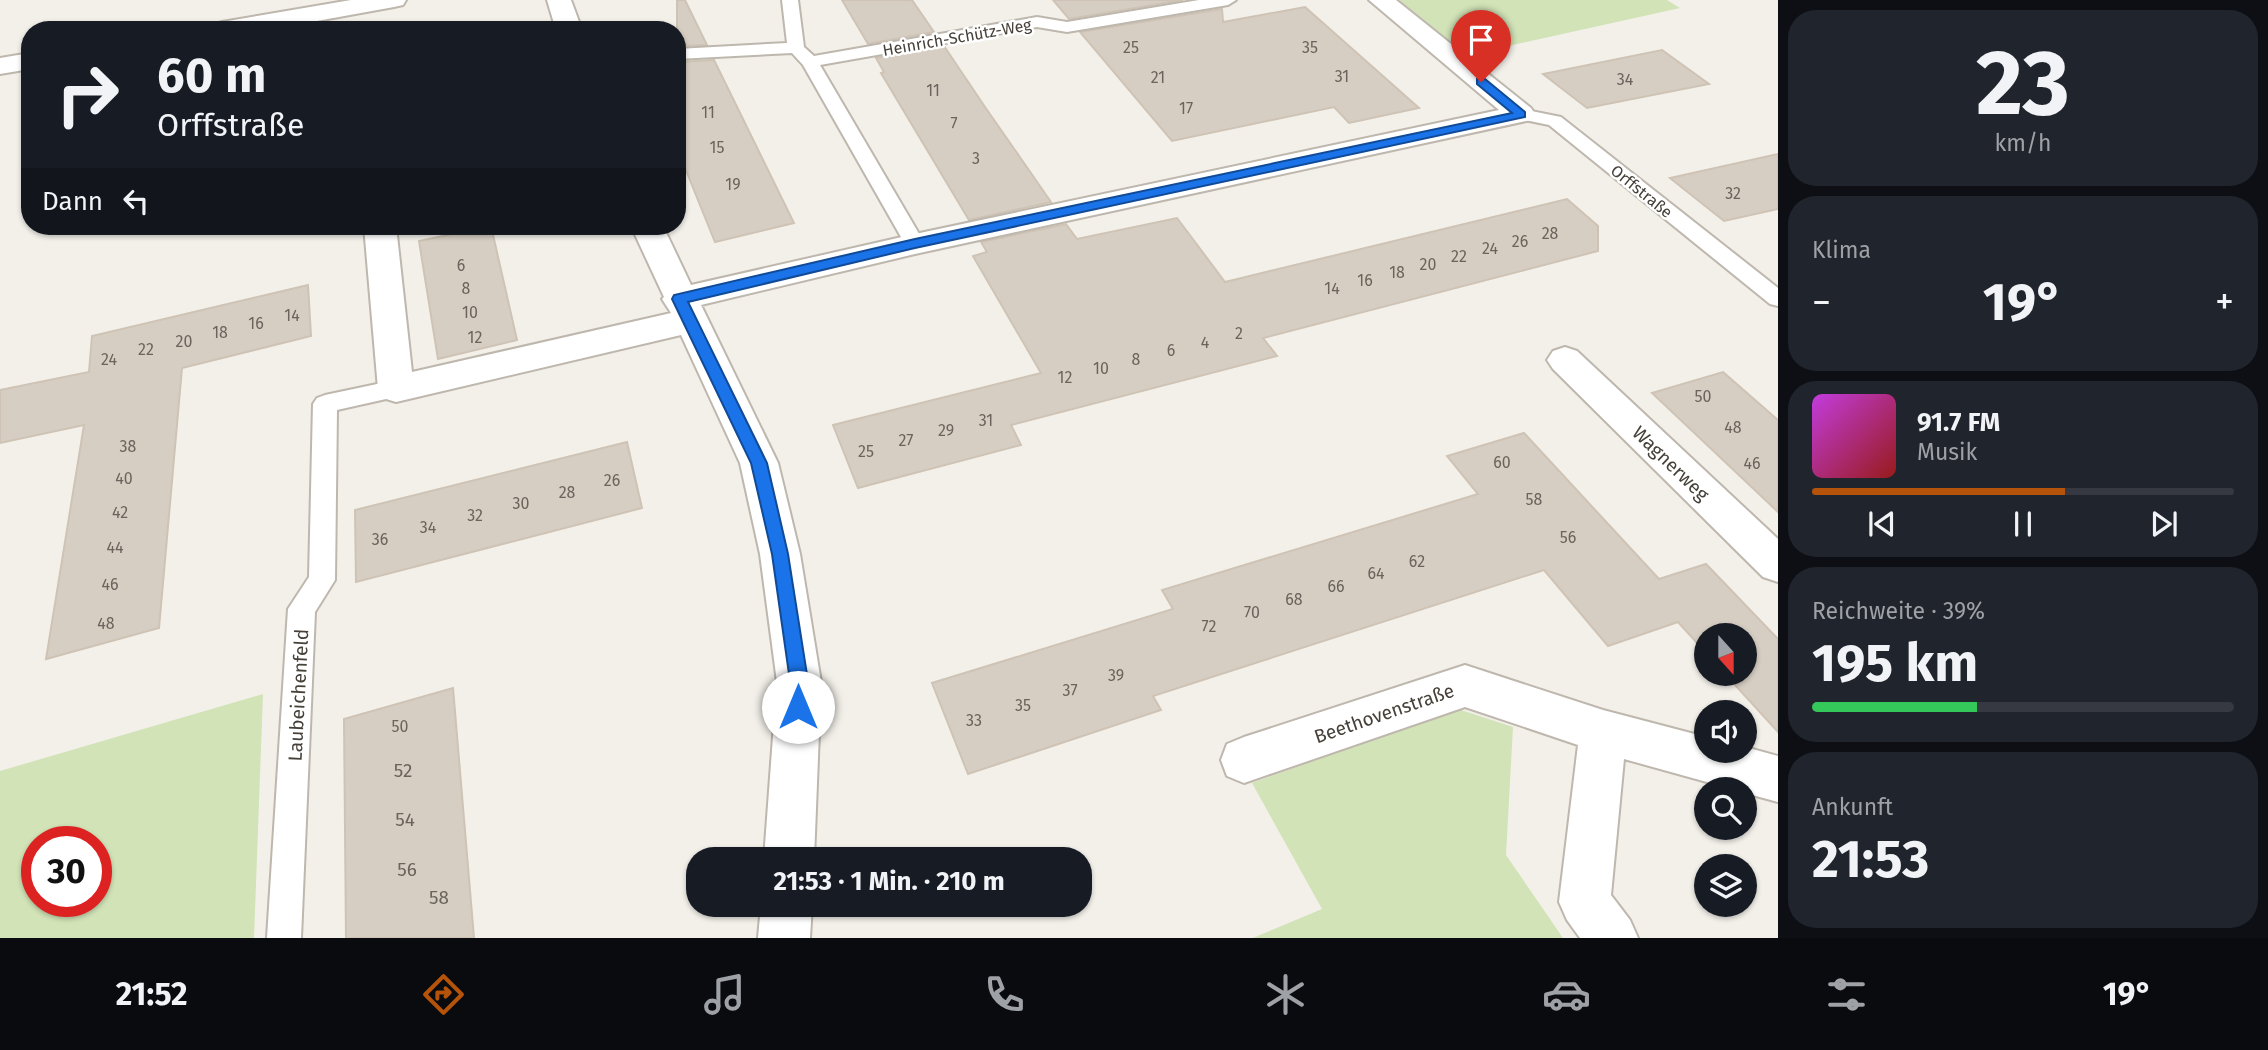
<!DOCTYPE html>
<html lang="de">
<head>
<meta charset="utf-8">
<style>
	body { margin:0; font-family:"Fira Sans",sans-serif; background:#20242c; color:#f1f3f6; height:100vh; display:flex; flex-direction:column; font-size:26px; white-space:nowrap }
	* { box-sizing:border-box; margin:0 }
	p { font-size:23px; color:#9ea1a6 }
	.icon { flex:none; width:38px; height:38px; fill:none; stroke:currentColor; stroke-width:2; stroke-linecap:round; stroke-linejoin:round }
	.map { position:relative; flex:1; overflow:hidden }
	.details { display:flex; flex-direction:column; gap:10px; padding:10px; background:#0d0f14; width:490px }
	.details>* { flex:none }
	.top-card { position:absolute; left:21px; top:21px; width:665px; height:214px; border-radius:28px; box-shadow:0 2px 5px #0004; background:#171b24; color:#f1f3f6; overflow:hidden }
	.needle { width:46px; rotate:159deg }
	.buttons { position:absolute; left:1694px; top:623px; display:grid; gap:14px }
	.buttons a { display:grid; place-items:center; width:63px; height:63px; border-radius:50%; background:#171b24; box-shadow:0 2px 5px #0004; font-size:35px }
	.speed { position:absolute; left:21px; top:826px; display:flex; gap:14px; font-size:35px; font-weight:700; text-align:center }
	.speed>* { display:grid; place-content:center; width:91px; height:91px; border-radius:50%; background:#171b24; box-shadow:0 2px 5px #0004; line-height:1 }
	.speed .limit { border:10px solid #d22; background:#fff; color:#111 }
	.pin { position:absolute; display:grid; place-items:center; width:60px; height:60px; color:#fff; margin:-72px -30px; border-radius:50% 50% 50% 0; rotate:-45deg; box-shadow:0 0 7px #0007 }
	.pin .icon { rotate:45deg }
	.me { position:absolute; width:77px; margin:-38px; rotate:0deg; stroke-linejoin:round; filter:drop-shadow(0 0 5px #0008) }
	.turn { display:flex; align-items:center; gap:24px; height:147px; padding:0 21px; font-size:32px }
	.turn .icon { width:91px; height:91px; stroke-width:2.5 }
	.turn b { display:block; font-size:49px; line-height:60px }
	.then { display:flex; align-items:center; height:66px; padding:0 21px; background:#0003; gap:14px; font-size:26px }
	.big { font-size:52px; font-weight:700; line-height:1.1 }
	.details .tile { flex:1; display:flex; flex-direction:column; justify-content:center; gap:10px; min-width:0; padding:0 24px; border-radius:28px; background:#20242c }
	.details .dial { align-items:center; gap:0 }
	.dial b { font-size:91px; line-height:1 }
	.song { display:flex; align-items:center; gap:21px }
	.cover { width:84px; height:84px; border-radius:10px; background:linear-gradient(135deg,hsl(290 70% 55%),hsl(0 70% 35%)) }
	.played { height:7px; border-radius:4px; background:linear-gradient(90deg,#b45309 60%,#363941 60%) }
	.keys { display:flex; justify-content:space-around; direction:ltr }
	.heat { display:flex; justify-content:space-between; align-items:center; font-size:38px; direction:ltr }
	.charge { height:10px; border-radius:5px; background:linear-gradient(90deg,#34c759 39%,#363941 0) }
	.trip { position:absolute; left:686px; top:847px; width:406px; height:70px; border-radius:28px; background:#171b24; box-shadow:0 2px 5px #0004; font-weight:700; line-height:70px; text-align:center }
	.tab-bar { display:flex; height:112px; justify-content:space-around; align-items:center; background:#090b0e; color:#9ea1a6 }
	.tab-bar .icon { width:49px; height:49px }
	.tab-bar .current { color:#b45309 }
	.tab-bar b { font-size:32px; color:#f1f3f6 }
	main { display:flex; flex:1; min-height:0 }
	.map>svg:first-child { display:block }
	.green { fill:#d1e3b7; fill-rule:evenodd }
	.building { fill:#d7cec3; stroke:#cec3b4; stroke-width:2 }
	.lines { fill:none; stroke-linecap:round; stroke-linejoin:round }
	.lane-casing { stroke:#beb7ad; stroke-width:4 }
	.street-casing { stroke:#beb7ad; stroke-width:4 }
	.lane { fill:#fff; fill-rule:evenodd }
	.street { fill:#fff; fill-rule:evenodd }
	.route { fill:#1a73e8; stroke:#114b97; stroke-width:2 }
	.labels { text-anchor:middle; stroke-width:5; stroke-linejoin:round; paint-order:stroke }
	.far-street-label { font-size:16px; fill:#464039; stroke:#fff }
	.number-label { font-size:16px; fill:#6a645c }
	.street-label { font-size:19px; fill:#464039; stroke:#fff }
	.near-number-label { font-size:19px; fill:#6a645c }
</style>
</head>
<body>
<main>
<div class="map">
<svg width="1778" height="938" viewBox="0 0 1778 938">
	<rect width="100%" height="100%" fill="#f3f0ea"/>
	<path class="green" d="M 1399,0 L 1667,0 L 1680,8 L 1467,55 Z
		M 263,694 L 254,938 L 0,938 L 0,771 ZM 37,842 L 96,842 L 96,901 L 37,901 Z
		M 1458,709 L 1513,727 L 1506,855 L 1563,938 L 1253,938 L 1322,909 L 1252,783 Z"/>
	<path class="building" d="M 677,0 L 685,0 L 707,45 L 677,46 Z
		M 842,0 L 912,0 L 934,32 L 868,44 Z
		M 1053,0 L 1183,0 L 1069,19 Z
		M 1305,7 L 1419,108 L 1349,123 L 1334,107 L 1172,141 L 1080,32 L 1222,9 L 1223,22 Z
		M 944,46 L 985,107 L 1051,202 L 969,220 L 881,73 L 884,72 L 876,58 Z
		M 1662,50 L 1709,84 L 1587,108 L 1543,74 Z
		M 714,60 L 794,223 L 715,242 L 677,148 L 677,62 Z
		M 1778,154 L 1778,209 L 1724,221 L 1670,178 Z
		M 1567,199 L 1598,226 L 1598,251 L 1263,338 L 1277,356 L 1011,425 L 1021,445 L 858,488 L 833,425 L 1041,373 L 973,256 L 987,252 L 981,242 L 1066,224 L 1077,239 L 1177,218 L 1225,282 Z
		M 491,226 L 517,340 L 438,359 L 419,241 Z
		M 308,285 L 311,336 L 182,368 L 159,628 L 46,659 L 84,425 L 0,443 L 0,390 L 89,372 L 92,336 Z
		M 1723,372 L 1778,420 L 1778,512 L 1652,393 Z
		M 1524,433 L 1659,579 L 1706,564 L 1778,639 L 1778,732 L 1725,674 L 1745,674 L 1745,635 L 1706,635 L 1706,653 L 1678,622 L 1608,646 L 1544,570 L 1153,696 L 1161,710 L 968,774 L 932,683 L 1173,609 L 1162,590 L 1478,494 L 1447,456 Z
		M 627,442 L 642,508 L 356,582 L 355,510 Z
		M 453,688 L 474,938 L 346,938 L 344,719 Z"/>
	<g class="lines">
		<g class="lane-casing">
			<path id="lane" d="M 782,0 L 798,0 L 804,47 L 814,56 L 1037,17 L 1067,22 L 1199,0 L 1236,0 L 1228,5 L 1067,32 L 1037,27 L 820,65 L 925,244 L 922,249 L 908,249 L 905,244 L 803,65 L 792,53 L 677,59 L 677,49 L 787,43 Z
				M 1521,109 L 1561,117 L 1778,288 L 1778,306 L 1770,304 L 1549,125 L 1515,118 L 1512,114 L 1515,110 Z
				M 396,380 L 404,383 L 408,389 L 404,395 L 337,410 L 335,580 L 315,612 L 301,938 L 267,938 L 288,609 L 309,577 L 313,404 L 317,398 L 325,395 Z"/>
		</g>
		<g class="street-casing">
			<path id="street" d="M 351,0 L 406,0 L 403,5 L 394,7 L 267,30 L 209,30 L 213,25 L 222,22 Z
				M 547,0 L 571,0 L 582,30 L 556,30 Z
				M 1369,0 L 1396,0 L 1531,108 L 1535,114 L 1531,120 L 915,254 L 701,305 L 778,463 L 800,554 L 821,682 L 814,859 L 764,859 L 777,682 L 760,554 L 740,463 L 681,335 L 396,402 L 383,398 L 378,389 L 364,226 L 396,226 L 412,372 L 671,313 L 662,299 L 664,297 L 631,226 L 663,226 L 691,285 L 915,234 L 1499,110 Z
				M 30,53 L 30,69 L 0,74 L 0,58 Z
				M 1565,347 L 1577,351 L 1778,539 L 1778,582 L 1763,577 L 1553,369 L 1547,360 L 1553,351 Z
				M 1465,665 L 1603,710 L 1706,737 L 1706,751 L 1745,751 L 1745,747 L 1778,756 L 1778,802 L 1745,793 L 1745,789 L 1732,789 L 1624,759 L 1611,895 L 1630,920 L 1638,938 L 1580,938 L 1567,920 L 1559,902 L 1578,745 L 1465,707 L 1244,783 L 1227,776 L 1221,760 L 1227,744 L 1244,737 Z
				M 761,905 L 812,905 L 810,938 L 758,938 Z"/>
		</g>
		<use href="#lane" class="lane"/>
		<use href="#street" class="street"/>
	</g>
	<path class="route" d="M 1477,79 L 1485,79 L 1525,112 L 1525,117 L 915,248 L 688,302 L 767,463 L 788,554 L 808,681 L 804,713 L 798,716 L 791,713 L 788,707 L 790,681 L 772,554 L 751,463 L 672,299 L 674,295 L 915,239 L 1512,113 L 1477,84 Z"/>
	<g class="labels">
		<g class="far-street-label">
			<text transform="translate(957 37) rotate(-10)" y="6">Heinrich-Schütz-Weg</text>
			<text transform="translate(1642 191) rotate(39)" y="6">Orffstraße</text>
		</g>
		<g class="number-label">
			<text x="1131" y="53">25</text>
			<text x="1310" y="53">35</text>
			<text x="1342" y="82">31</text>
			<text x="1158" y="83">21</text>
			<text x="1625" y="85">34</text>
			<text x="933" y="96">11</text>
			<text x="1186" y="114">17</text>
			<text x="708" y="118">11</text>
			<text x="954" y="129">7</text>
			<text x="717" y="153">15</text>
			<text x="976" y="164">3</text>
			<text x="733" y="190">19</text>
			<text x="1733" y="199">32</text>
			<text x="1550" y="239">28</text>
			<text x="1520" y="247">26</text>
			<text x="1490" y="254">24</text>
			<text x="1459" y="262">22</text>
			<text x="1428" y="270">20</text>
			<text x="461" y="271">6</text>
			<text x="1397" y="278">18</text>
			<text x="1365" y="286">16</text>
			<text x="466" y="294">8</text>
			<text x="1332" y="294">14</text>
			<text x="470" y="318">10</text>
			<text x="292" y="321">14</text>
			<text x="256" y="329">16</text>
			<text x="220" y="338">18</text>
			<text x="1239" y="339">2</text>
			<text x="475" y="343">12</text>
			<text x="184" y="347">20</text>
			<text x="1205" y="348">4</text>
			<text x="146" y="355">22</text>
			<text x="1171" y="356">6</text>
			<text x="109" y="365">24</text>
			<text x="1136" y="365">8</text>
			<text x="1101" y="374">10</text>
			<text x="1065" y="383">12</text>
			<text x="1703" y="402">50</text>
			<text x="986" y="426">31</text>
			<text x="1733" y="433">48</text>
			<text x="946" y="436">29</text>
			<text x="906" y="446">27</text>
			<text x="128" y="452">38</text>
			<text x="866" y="457">25</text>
			<text x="1502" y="468">60</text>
			<text x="1752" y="469">46</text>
			<text x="124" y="484">40</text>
			<text x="612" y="486">26</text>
			<text x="567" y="498">28</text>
			<text x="1534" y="505">58</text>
			<text x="521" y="509">30</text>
			<text x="120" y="518">42</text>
			<text x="475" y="521">32</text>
			<text x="428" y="533">34</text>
			<text x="1568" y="543">56</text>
			<text x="380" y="545">36</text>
			<text x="115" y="553">44</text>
			<text x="1417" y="567">62</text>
			<text x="1376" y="579">64</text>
			<text x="110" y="590">46</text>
			<text x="1336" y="592">66</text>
			<text x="1294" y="605">68</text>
			<text x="1252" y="618">70</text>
			<text x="106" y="629">48</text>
			<text x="1209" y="632">72</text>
			<text x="1116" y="681">39</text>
			<text x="1070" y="696">37</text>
			<text x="1023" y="711">35</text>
			<text x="974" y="726">33</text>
			<text x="400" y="732">50</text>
		</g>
		<g class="street-label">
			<text transform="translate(1671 463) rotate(44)" y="7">Wagnerweg</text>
			<text transform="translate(298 695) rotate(-87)" y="7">Laubeichenfeld</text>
			<text transform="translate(1384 713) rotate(-19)" y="7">Beethovenstraße</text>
		</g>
		<g class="near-number-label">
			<text x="403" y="777">52</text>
			<text x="405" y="826">54</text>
			<text x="407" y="876">56</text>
			<text x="439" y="904">58</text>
		</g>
	</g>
</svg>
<div class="buttons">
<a><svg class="needle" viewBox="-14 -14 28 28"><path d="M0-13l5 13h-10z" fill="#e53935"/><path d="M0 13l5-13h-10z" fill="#9ea1a6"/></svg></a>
<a><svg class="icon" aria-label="sound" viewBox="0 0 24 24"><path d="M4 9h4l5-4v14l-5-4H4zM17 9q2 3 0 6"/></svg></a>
<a><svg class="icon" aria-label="search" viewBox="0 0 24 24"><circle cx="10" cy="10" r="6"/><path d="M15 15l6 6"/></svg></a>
<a><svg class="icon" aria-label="layers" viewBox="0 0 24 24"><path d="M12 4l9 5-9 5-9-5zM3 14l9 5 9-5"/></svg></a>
</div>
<div class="speed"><div class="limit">30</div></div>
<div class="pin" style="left:1481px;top:82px;background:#d93025"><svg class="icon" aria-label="arrive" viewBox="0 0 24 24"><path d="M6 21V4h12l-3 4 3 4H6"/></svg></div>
<svg class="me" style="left:798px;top:707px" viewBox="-20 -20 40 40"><circle r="19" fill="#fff"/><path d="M0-13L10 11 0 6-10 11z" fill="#1a73e8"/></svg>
<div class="trip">21:53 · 1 Min. · 210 m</div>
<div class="top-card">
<div class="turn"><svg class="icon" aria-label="right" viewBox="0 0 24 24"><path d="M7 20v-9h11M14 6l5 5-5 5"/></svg><div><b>60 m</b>Orffstraße</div></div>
<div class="then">Dann<svg class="icon" aria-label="left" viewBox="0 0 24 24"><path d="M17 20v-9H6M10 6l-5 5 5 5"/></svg></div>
</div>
</div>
<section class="details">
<div class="tile dial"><b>23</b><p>km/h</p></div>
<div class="tile"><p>Klima</p>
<div class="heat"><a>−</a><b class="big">19°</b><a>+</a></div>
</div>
<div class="tile">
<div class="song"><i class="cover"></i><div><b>91.7 FM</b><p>Musik</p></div></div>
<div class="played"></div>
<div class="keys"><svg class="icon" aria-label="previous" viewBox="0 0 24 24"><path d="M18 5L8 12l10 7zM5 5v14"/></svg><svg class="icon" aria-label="pause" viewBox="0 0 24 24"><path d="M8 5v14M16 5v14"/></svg><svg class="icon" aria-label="next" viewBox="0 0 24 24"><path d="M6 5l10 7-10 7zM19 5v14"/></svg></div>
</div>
<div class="tile"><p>Reichweite · 39%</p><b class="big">195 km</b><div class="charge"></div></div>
<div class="tile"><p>Ankunft</p><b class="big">21:53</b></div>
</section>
</main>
<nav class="tab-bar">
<b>21:52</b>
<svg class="icon current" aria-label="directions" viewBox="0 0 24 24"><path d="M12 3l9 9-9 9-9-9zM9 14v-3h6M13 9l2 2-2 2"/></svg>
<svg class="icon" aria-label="music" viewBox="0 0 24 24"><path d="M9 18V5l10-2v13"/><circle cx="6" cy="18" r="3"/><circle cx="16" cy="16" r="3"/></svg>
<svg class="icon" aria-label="phone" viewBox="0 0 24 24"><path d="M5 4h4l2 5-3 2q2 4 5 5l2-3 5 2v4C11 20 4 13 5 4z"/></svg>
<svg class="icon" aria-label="climate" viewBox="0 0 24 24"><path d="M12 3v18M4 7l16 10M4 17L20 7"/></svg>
<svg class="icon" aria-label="car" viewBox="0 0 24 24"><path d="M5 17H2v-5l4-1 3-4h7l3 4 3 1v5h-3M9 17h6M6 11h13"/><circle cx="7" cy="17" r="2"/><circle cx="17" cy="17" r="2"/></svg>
<svg class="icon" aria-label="filters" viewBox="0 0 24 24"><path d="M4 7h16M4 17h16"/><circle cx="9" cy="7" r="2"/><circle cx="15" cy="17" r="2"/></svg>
<b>19°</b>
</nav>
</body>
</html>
